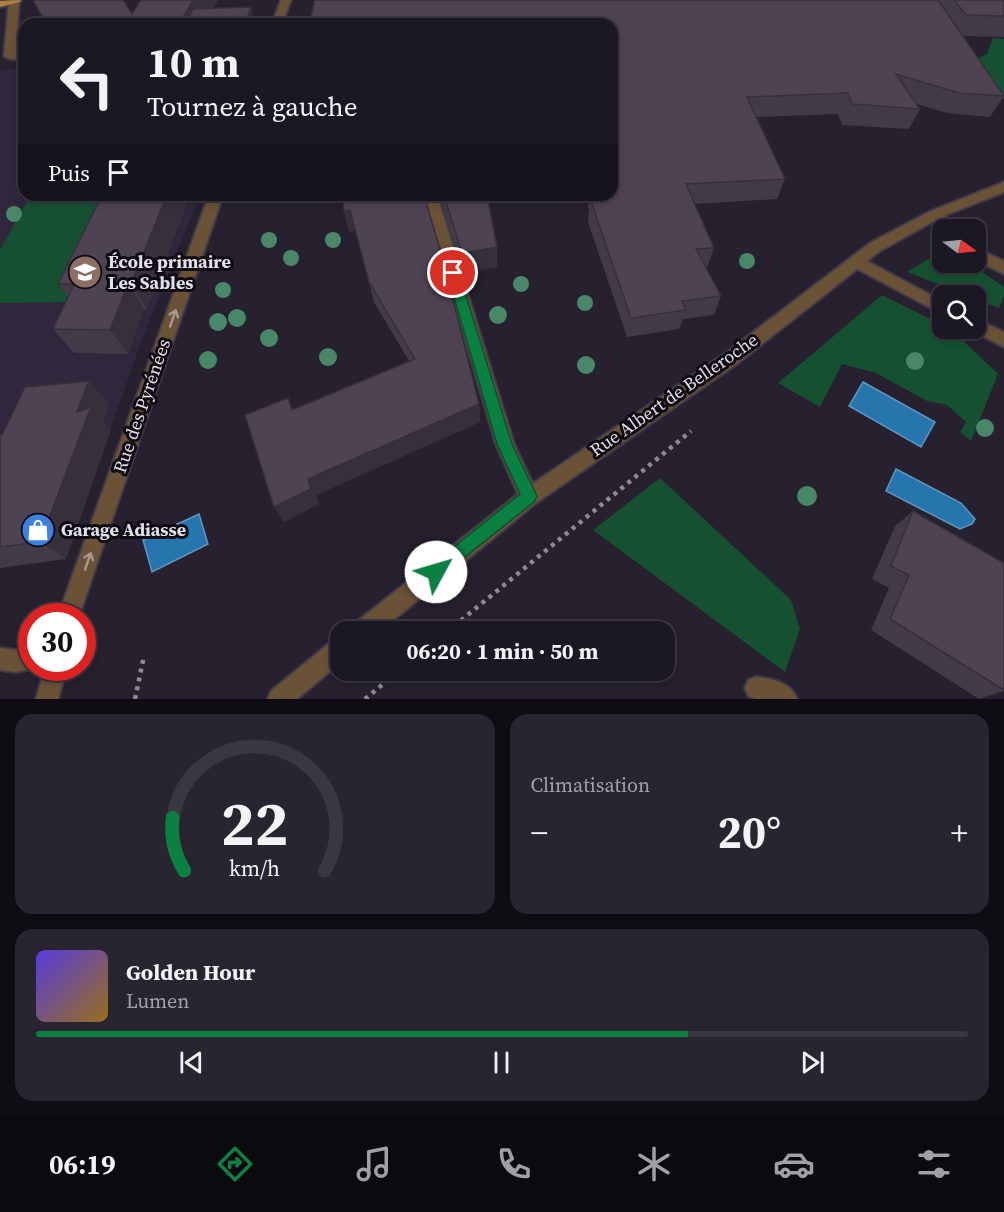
<!DOCTYPE html>
<html lang="fr">
<head>
<meta charset="utf-8">
<style>
	body { margin:0; font-family:"Source Serif 4",serif; background:#292530; color:#f1f3f6; height:100vh; display:flex; flex-direction:column; font-size:22px; white-space:nowrap }
	* { box-sizing:border-box; margin:0 }
	p { font-size:20px; color:#a0a0a6 }
	.icon { flex:none; width:33px; height:33px; fill:none; stroke:currentColor; stroke-width:2; stroke-linecap:round; stroke-linejoin:round }
	.map { position:relative; height:699px; overflow:hidden }
	.drawer { display:flex; flex-direction:column; gap:15px; padding:15px; background:#0f0d13; flex:1 }
	.drawer>* { flex:none }
	.hud { position:absolute; left:18px; top:18px; width:600px; height:183px; border-radius:18px; box-shadow:0 3px 9px #0003,0 0 0 2px #3a3741; background:#1c1823; color:#f1f3f6; overflow:hidden }
	.needle { width:39px; rotate:105deg }
	.buttons { position:absolute; left:932px; top:219px; display:grid; gap:12px }
	.buttons a { display:grid; place-items:center; width:54px; height:54px; border-radius:12px; background:#1c1823; box-shadow:0 3px 9px #0003,0 0 0 2px #3a3741; font-size:30px }
	.speed { position:absolute; left:18px; top:603px; display:flex; gap:12px; font-size:30px; font-weight:700; text-align:center }
	.speed>* { display:grid; place-content:center; width:78px; height:78px; border-radius:50%; background:#1c1823; box-shadow:0 3px 9px #0003,0 0 0 2px #3a3741; line-height:1 }
	.speed .limit { border:9px solid #d22; background:#fff; color:#111 }
	.pin { position:absolute; display:grid; place-items:center; width:51px; height:51px; color:#fff; margin:-26px; border:3px solid #fff; border-radius:50%; box-shadow:0 2px 6px #0007 }
	.me { position:absolute; width:66px; margin:-33px; rotate:51deg; stroke-linejoin:round; filter:drop-shadow(0 0 4px #0008) }
	.turn { display:flex; align-items:center; gap:21px; height:126px; padding:0 30px; font-size:27px }
	.turn .icon { width:78px; height:78px; stroke-width:2.5 }
	.turn b { display:block; font-size:42px; line-height:51px }
	.then { display:flex; align-items:center; height:57px; padding:0 30px; background:#0003; gap:12px; font-size:22px }
	.big { font-size:45px; font-weight:700; line-height:1.1 }
	.drawer .tile { flex:1; display:flex; flex-direction:column; justify-content:center; gap:9px; min-width:0; padding:0 21px; border-radius:18px; background:#292530 }
	.drawer .dial { align-items:center; gap:0 }
	.dial svg { height:156px; overflow:visible; fill:none; stroke:#3a3741; stroke-width:7; stroke-linecap:round; text-anchor:middle }
	.dial text { fill:#f1f3f6; stroke:none }
	.song { display:flex; align-items:center; gap:18px }
	.cover { width:72px; height:72px; border-radius:9px; background:linear-gradient(135deg,hsl(250 70% 55%),hsl(40 70% 35%)) }
	.played { height:6px; border-radius:3px; background:linear-gradient(90deg,#0b8043 70%,#3a3741 70%) }
	.keys { display:flex; justify-content:space-around; direction:ltr }
	.heat { display:flex; justify-content:space-between; align-items:center; font-size:33px; direction:ltr }
	.drawer .tiles { flex:1; display:grid; gap:15px; grid-template-columns:1fr 1fr }
	.tile:last-child { grid-column:span 2 }
	.trip { position:absolute; left:330px; top:621px; width:345px; height:60px; border-radius:18px; background:#1c1823; box-shadow:0 3px 9px #0003,0 0 0 2px #3a3741; font-weight:700; line-height:60px; text-align:center }
	.tabs { display:flex; height:96px; justify-content:space-around; align-items:center; background:#0b0a0e; color:#a0a0a6 }
	.tabs .icon { width:42px; height:42px }
	.tabs .selected { color:#0b8043 }
	.tabs b { font-size:27px; color:#f1f3f6 }
	.map>svg:first-child { display:block }
	.built { fill:#30273c }
	.green { fill:#155131 }
	.water { fill:#2676ad; stroke:#5f96bf; stroke-width:1.5 }
	.lines { fill:none; stroke-linecap:round; stroke-linejoin:round }
	.service-casing { stroke:#413b49; stroke-width:4 }
	.minor-casing { stroke:#413b49; stroke-width:4 }
	.primary-casing { stroke:#413b49; stroke-width:4 }
	.path { stroke:#8e8995; stroke-width:4.5; stroke-dasharray:4 5; stroke-linecap:butt }
	.service { fill:#6a5237; fill-rule:evenodd }
	.minor { fill:#6a5237; fill-rule:evenodd }
	.primary { fill:#b18044; fill-rule:evenodd }
	.tree { fill:#498769 }
	.wall { fill:#433a47 }
	.shaded-wall { fill:#372f3a }
	.building { fill:#4e4353; stroke:#372f3a; stroke-width:1.5 }
	.oneway { stroke:#a79990 }
	.route { fill:#0b8043; stroke:#07532c; stroke-width:1.5 }
	.labels { text-anchor:middle; stroke-width:6; stroke-linejoin:round; paint-order:stroke }
	.poi-label { font-size:18px; font-weight:bold; fill:#e4e0ea; stroke:#0e0b12; text-anchor:start }
	.street-label { font-size:18px; fill:#e4e0ea; stroke:#0e0b12 }
</style>
</head>
<body>
<div class="map">
<svg width="1004" height="699" viewBox="0 0 1004 699">
	<rect width="100%" height="100%" fill="#26202f"/>
	<path class="built" d="M 24,69 L 24,195 L 200,195 L 143,337 L 90,486 L 0,498 L 0,70 Z"/>
	<path class="green" d="M 993,38 L 1004,39 L 1004,99 L 997,95 L 975,59 L 987,54 Z
		M 31,195 L 120,195 L 71,302 L 0,303 L 0,250 Z
		M 942,251 L 942,262 L 969,263 L 1004,287 L 1004,296 L 999,308 L 975,299 L 975,296 L 967,295 L 907,272 Z
		M 882,295 L 942,325 L 942,328 L 951,329 L 998,374 L 971,441 L 960,432 L 966,422 L 947,405 L 927,401 L 876,373 L 842,364 L 820,407 L 778,383 Z
		M 660,478 L 791,600 L 800,629 L 785,672 L 593,530 Z"/>
	<path class="water" d="M 863,382 L 935,422 L 921,447 L 849,406 Z
		M 896,469 L 961,503 L 975,519 L 972,524 L 960,529 L 886,491 Z
		M 199,514 L 208,544 L 152,572 L 143,540 Z"/>
	<g class="lines">
		<g class="service-casing">
			<path id="service" d="M 9,0 L 19,1 L 16,53 L 24,54 L 24,60 L 10,59 L 4,56 Z
				M 423,195 L 437,195 L 514,444 L 539,497 L 536,503 L 529,506 L 522,503 L 496,444 Z
				M 936,209 L 941,211 L 957,230 L 942,230 L 929,214 Z
				M 975,248 L 1004,261 L 1004,274 L 975,260 Z
				M 857,256 L 942,301 L 942,314 L 852,266 L 850,262 L 852,258 Z
				M 975,319 L 1004,332 L 1004,347 L 969,329 L 975,328 Z
				M 0,648 L 15,650 L 32,648 L 32,668 L 38,668 L 15,672 L 0,670 Z
				M 756,677 C 773,679 790,682 797,699 L 756,699 L 748,696 L 745,688 L 748,680 Z"/>
		</g>
		<g class="minor-casing">
			<path id="minor" d="M 281,0 L 291,0 L 282,24 L 272,24 Z
				M 1004,182 L 1004,192 L 941,217 L 880,251 L 738,363 L 536,503 L 379,632 L 352,632 L 354,624 L 522,491 L 726,353 L 870,243 L 931,211 Z
				M 209,195 L 223,195 L 79,616 L 58,616 Z
				M 340,638 L 340,663 L 297,699 L 268,699 L 271,691 L 332,641 Z
				M 45,668 L 67,668 L 58,699 L 36,699 Z"/>
		</g>
		<g class="primary-casing">
			<path id="primary" d="M 21,0 L 20,2 L 0,7 L 0,1 Z"/>
		</g>
		<path class="path" d="M 447,632 L 691,431
			M 135,699 L 144,656
			M 365,699 L 400,670"/>
		<use href="#service" class="service"/>
		<use href="#minor" class="minor"/>
		<use href="#primary" class="primary"/>
	</g>
	<g class="tree">
		<circle cx="14" cy="214" r="8"/>
		<circle cx="269" cy="240" r="8"/>
		<circle cx="333" cy="240" r="8"/>
		<circle cx="291" cy="258" r="8"/>
		<circle cx="747" cy="261" r="8"/>
		<circle cx="521" cy="284" r="8"/>
		<circle cx="223" cy="290" r="8"/>
		<circle cx="585" cy="303" r="8"/>
		<circle cx="498" cy="315" r="9"/>
		<circle cx="237" cy="318" r="9"/>
		<circle cx="218" cy="322" r="9"/>
		<circle cx="269" cy="338" r="9"/>
		<circle cx="328" cy="357" r="9"/>
		<circle cx="208" cy="360" r="9"/>
		<circle cx="915" cy="361" r="9"/>
		<circle cx="586" cy="365" r="9"/>
		<circle cx="985" cy="428" r="9"/>
		<circle cx="807" cy="496" r="10"/>
	</g>
	<path class="wall" d="M 315,0 L 1004,0 L 1004,37 L 963,36 L 1004,96 L 990,117 L 947,113 L 917,104 L 920,109 L 909,129 L 842,125 L 838,114 L 756,117 L 785,179 L 777,199 L 694,204 L 714,248 L 707,268 L 706,268 L 721,296 L 714,315 L 683,319 L 679,329 L 627,337 L 588,222 L 589,210 L 586,195 L 612,195 L 612,24 Z
		M 102,195 L 190,195 L 147,309 L 144,309 L 128,354 L 74,353 L 53,329 L 68,297 L 58,284 Z
		M 439,195 L 487,195 L 497,267 L 463,273 Z
		M 344,211 L 479,404 L 480,422 L 316,495 L 319,504 L 284,522 L 293,410 L 409,361 L 374,302 L 355,230 L 349,232 Z
		M 109,404 L 103,420 L 111,429 L 66,559 L 0,568 L 0,435 Z
		M 913,511 L 1004,563 L 1004,691 L 979,699 L 871,630 L 889,588 L 872,579 L 895,526 Z"/>
	<path class="shaded-wall" d="M 193,0 L 218,0 L 205,24 L 179,24 Z
		M 251,7 L 256,24 L 245,24 Z
		M 167,195 L 190,195 L 147,309 L 131,284 Z
		M 350,210 L 355,230 L 349,232 L 344,211 Z
		M 497,247 L 497,267 L 463,273 L 462,253 Z
		M 128,284 L 144,309 L 128,354 L 110,330 Z
		M 89,381 L 109,404 L 103,420 L 111,429 L 66,559 L 40,542 L 77,412 Z
		M 479,404 L 480,422 L 316,495 L 319,504 L 284,522 L 274,507 L 308,479 Z"/>
	<path class="building" d="M 33,0 L 123,0 L 132,14 L 141,0 L 193,0 L 179,24 L 46,24 Z
		M 315,0 L 938,0 L 1004,96 L 959,93 L 896,74 L 920,109 L 852,104 L 848,93 L 747,97 L 785,179 L 686,184 L 714,248 L 696,249 L 721,296 L 682,301 L 686,310 L 631,318 L 591,201 L 595,201 L 593,195 L 612,195 L 612,24 L 309,24 Z
		M 954,0 L 1004,0 L 1004,16 L 966,15 Z
		M 251,7 L 245,24 L 186,24 L 193,9 Z
		M 102,195 L 167,195 L 131,284 L 128,284 L 110,330 L 53,329 L 74,284 L 58,284 Z
		M 342,195 L 424,195 L 442,256 L 479,404 L 308,479 L 311,489 L 274,507 L 245,415 L 288,398 L 292,410 L 415,359 L 369,282 L 350,210 L 344,211 Z
		M 444,195 L 487,195 L 497,247 L 462,253 Z
		M 89,381 L 77,412 L 91,407 L 40,542 L 0,547 L 0,435 L 2,435 L 25,387 Z
		M 913,511 L 1004,563 L 1004,690 L 890,619 L 909,575 L 891,566 Z"/>
	<defs><path id="oneway-shaft" d="M-6 0H5M1.5-3L5.5 0L1.5 3" fill="none" stroke-width="1.6" stroke-linecap="round" stroke-linejoin="round" transform="scale(1.5)"/></defs>
	<g class="oneway">
		<use href="#oneway-shaft" transform="translate(173 318) rotate(-71)"/>
		<use href="#oneway-shaft" transform="translate(88 561) rotate(-71)"/>
	</g>
	<path class="route" d="M 453,268 L 459,273 L 512,444 L 537,496 L 534,502 L 436,580 L 430,577 L 428,572 L 430,566 L 520,494 L 497,444 L 447,273 Z"/>
	<defs>
		<g id="school-disc" transform="scale(1.725)"><circle r="9.5" fill="#8d6e63" stroke="#0e0b12"/><path d="M0-5L7-2L0 1L-7-2ZM-4 1L0 2.5L4 1V4Q0 6-4 4Z" fill="#fff"/></g>
		<g id="shop-disc" transform="scale(1.725)"><circle r="9.5" fill="#3f7fe0" stroke="#0e0b12"/><path d="M-5-2.5h2.3a2.7 3.5 0 0 1 5.4 0H5L5.5 6h-11ZM-1.5-2.5h3a1.5 2.3 0 0 0-3 0Z" fill="#fff"/></g>
	</defs>
	<g fill-rule="evenodd">
		<use href="#school-disc" x="85" y="272"/>
		<use href="#shop-disc" x="38" y="530"/>
	</g>
	<g class="labels">
		<g class="poi-label">
			<text x="108" y="268">École primaire<tspan x="108" dy="21">Les Sables</tspan></text>
			<text x="61" y="536">Garage Adiasse</text>
		</g>
		<g class="street-label">
			<text transform="translate(674 395) rotate(-35)" y="6">Rue Albert de Belleroche</text>
			<text transform="translate(142 406) rotate(-71)" y="6">Rue des Pyrénées</text>
		</g>
	</g>
</svg>
<div class="buttons">
<a><svg class="needle" viewBox="-14 -14 28 28"><path d="M0-13l5 13h-10z" fill="#e53935"/><path d="M0 13l5-13h-10z" fill="#a0a0a6"/></svg></a>
<a><svg class="icon" aria-label="search" viewBox="0 0 24 24"><circle cx="10" cy="10" r="6"/><path d="M15 15l6 6"/></svg></a>
</div>
<div class="speed"><div class="limit">30</div></div>
<div class="pin" style="left:453px;top:273px;background:#d93025"><svg class="icon" aria-label="arrive" viewBox="0 0 24 24"><path d="M6 21V4h12l-3 4 3 4H6"/></svg></div>
<svg class="me" style="left:436px;top:572px" viewBox="-20 -20 40 40"><circle r="19" fill="#fff"/><path d="M0-13L10 11 0 6-10 11z" fill="#0b8043"/></svg>
<div class="trip">06:20 · 1 min · 50 m</div>
<div class="hud">
<div class="turn"><svg class="icon" aria-label="left" viewBox="0 0 24 24"><path d="M17 20v-9H6M10 6l-5 5 5 5"/></svg><div><b>10 m</b>Tournez à gauche</div></div>
<div class="then">Puis<svg class="icon" aria-label="arrive" viewBox="0 0 24 24"><path d="M6 21V4h12l-3 4 3 4H6"/></svg></div>
</div>
</div>
<section class="drawer">
<div class="tiles">
<div class="tile dial"><svg viewBox="0 0 100 80">
<path d="M14 69A42 42 0 1 1 86 69"/>
<path d="M14 69A42 42 0 0 1 8 42" stroke="#0b8043"/>
<text x="50" y="56" font-size="32" font-weight="700">22</text>
<text x="50" y="72" font-size="11">km/h</text>
</svg></div>
<div class="tile"><p>Climatisation</p>
<div class="heat"><a>−</a><b class="big">20°</b><a>+</a></div>
</div>
<div class="tile">
<div class="song"><i class="cover"></i><div><b>Golden Hour</b><p>Lumen</p></div></div>
<div class="played"></div>
<div class="keys"><svg class="icon" aria-label="previous" viewBox="0 0 24 24"><path d="M18 5L8 12l10 7zM5 5v14"/></svg><svg class="icon" aria-label="pause" viewBox="0 0 24 24"><path d="M8 5v14M16 5v14"/></svg><svg class="icon" aria-label="next" viewBox="0 0 24 24"><path d="M6 5l10 7-10 7zM19 5v14"/></svg></div>
</div>
</div>
</section>
<nav class="tabs">
<b>06:19</b>
<svg class="icon selected" aria-label="directions" viewBox="0 0 24 24"><path d="M12 3l9 9-9 9-9-9zM9 14v-3h6M13 9l2 2-2 2"/></svg>
<svg class="icon" aria-label="music" viewBox="0 0 24 24"><path d="M9 18V5l10-2v13"/><circle cx="6" cy="18" r="3"/><circle cx="16" cy="16" r="3"/></svg>
<svg class="icon" aria-label="phone" viewBox="0 0 24 24"><path d="M5 4h4l2 5-3 2q2 4 5 5l2-3 5 2v4C11 20 4 13 5 4z"/></svg>
<svg class="icon" aria-label="climate" viewBox="0 0 24 24"><path d="M12 3v18M4 7l16 10M4 17L20 7"/></svg>
<svg class="icon" aria-label="car" viewBox="0 0 24 24"><path d="M5 17H2v-5l4-1 3-4h7l3 4 3 1v5h-3M9 17h6M6 11h13"/><circle cx="7" cy="17" r="2"/><circle cx="17" cy="17" r="2"/></svg>
<svg class="icon" aria-label="filters" viewBox="0 0 24 24"><path d="M4 7h16M4 17h16"/><circle cx="9" cy="7" r="2"/><circle cx="15" cy="17" r="2"/></svg>
</nav>
</body>
</html>
